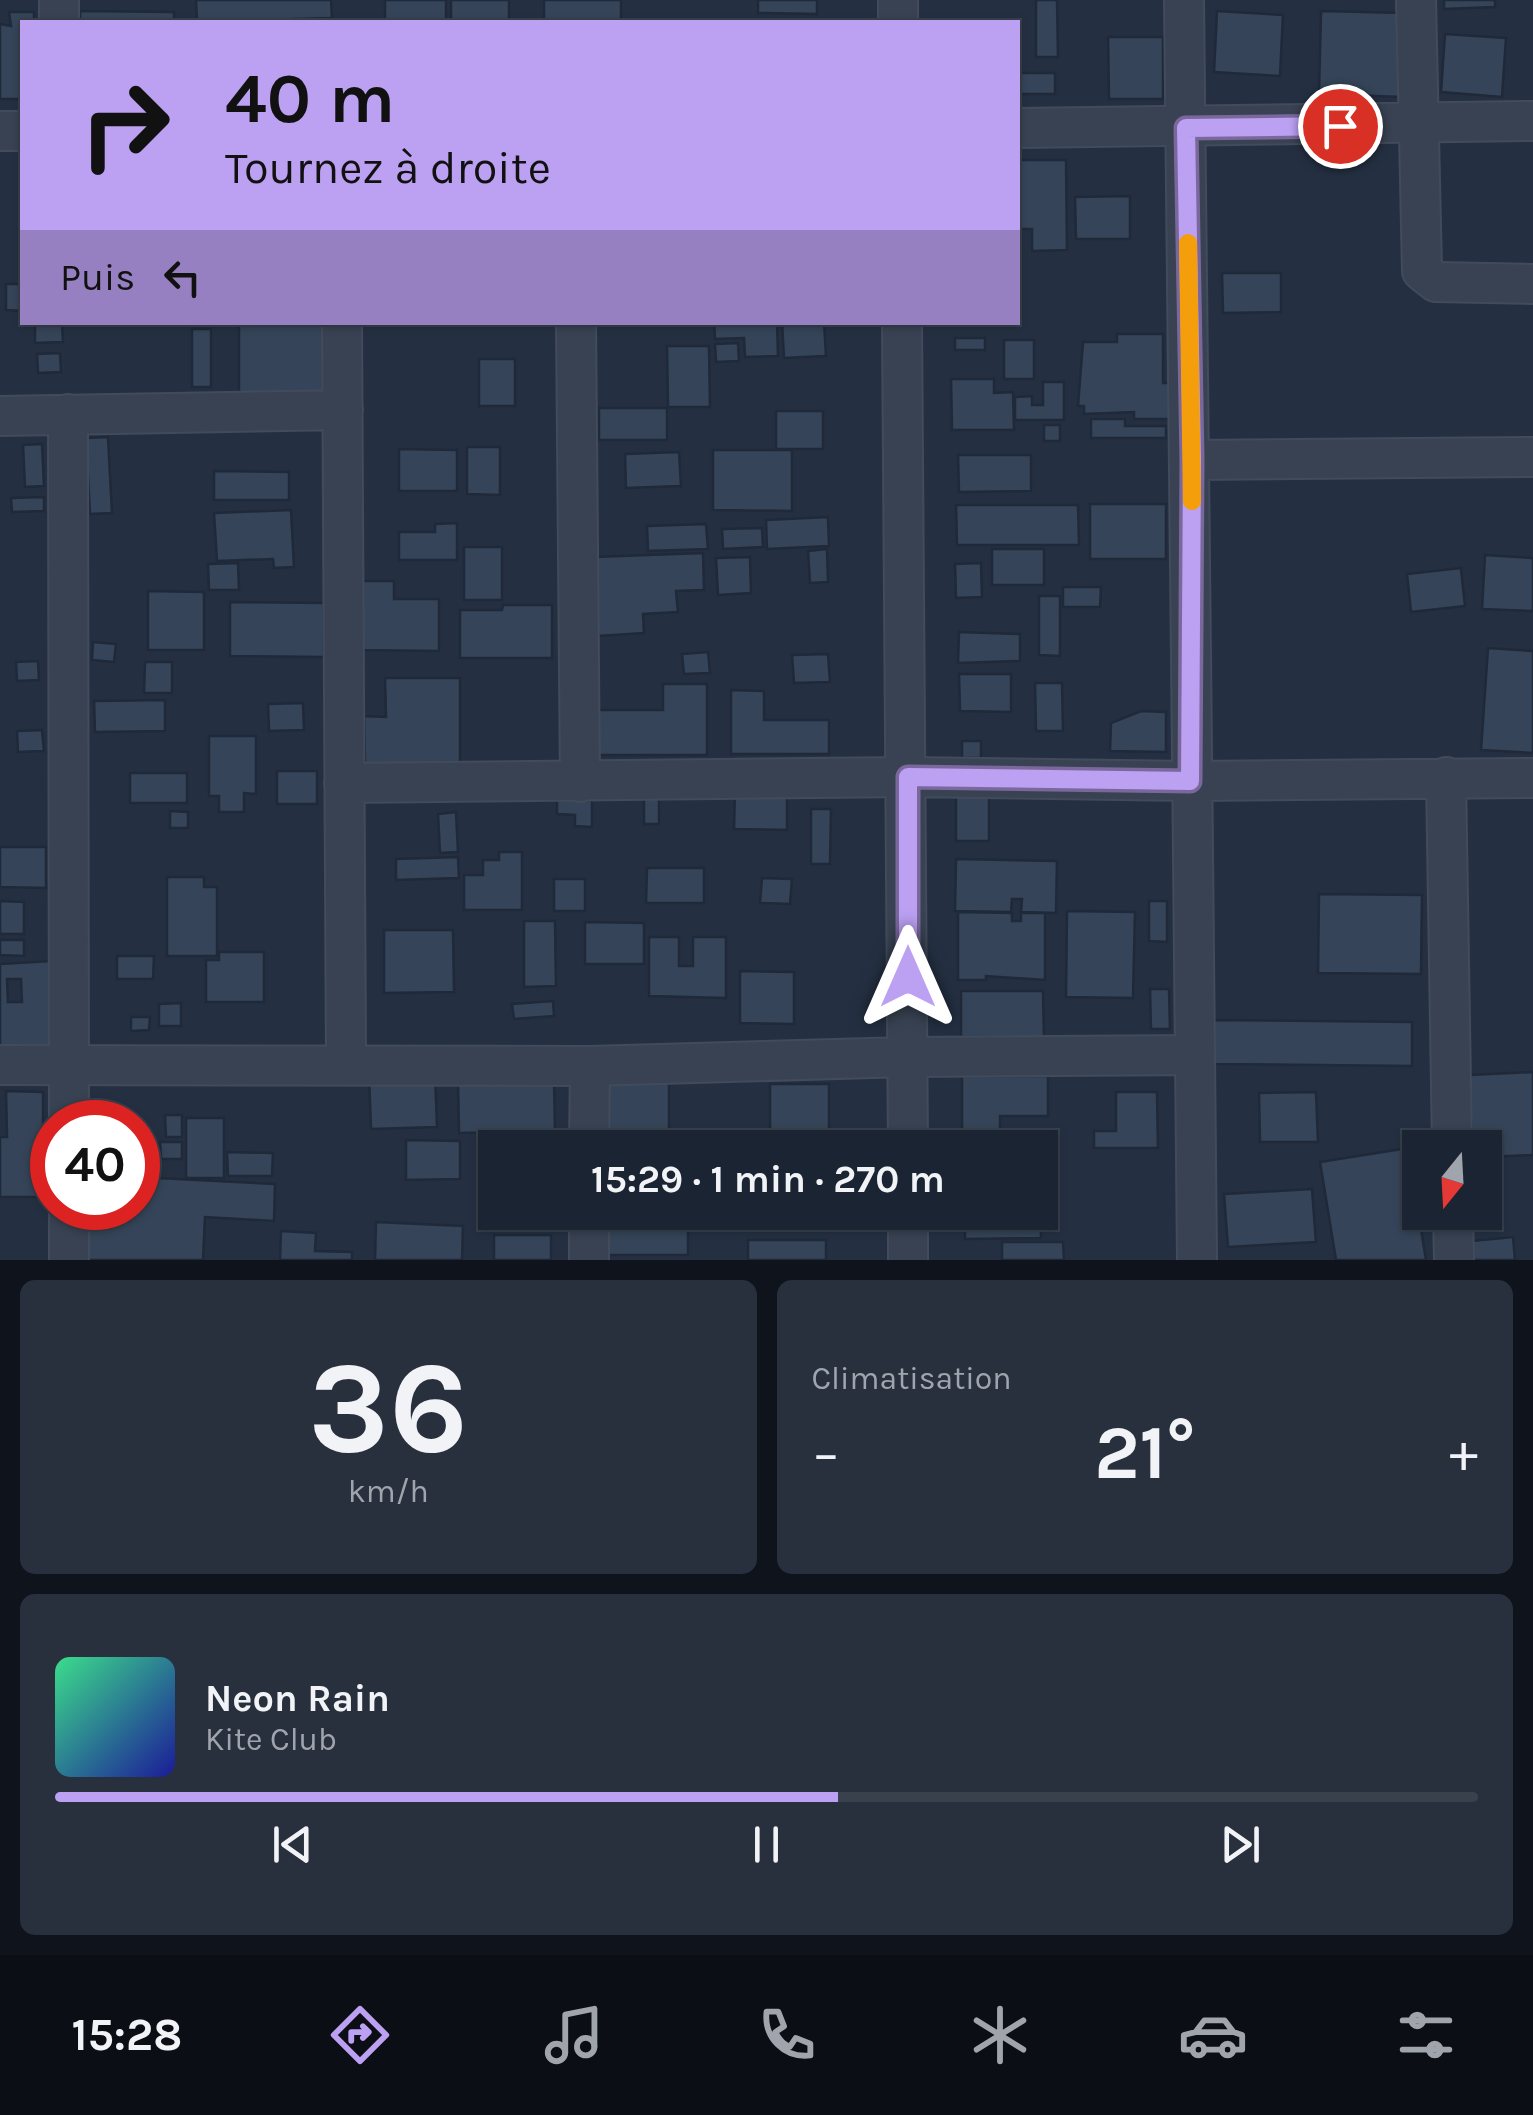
<!DOCTYPE html>
<html lang="fr">
<head>
<meta charset="utf-8">
<style>
	body { margin:0; font-family:Karla,sans-serif; background:#28303e; color:#f1f3f6; height:100vh; display:flex; flex-direction:column; font-size:38px; white-space:nowrap }
	* { box-sizing:border-box; margin:0 }
	p { font-size:32px; color:#a0a4ac }
	.icon { flex:none; width:55px; height:55px; fill:none; stroke:currentColor; stroke-width:2; stroke-linecap:round; stroke-linejoin:round }
	.map { position:relative; height:1260px; overflow:hidden }
	.side { display:flex; flex-direction:column; gap:20px; padding:20px; background:#0f141c; flex:1 }
	.side>* { flex:none }
	.top-card { position:absolute; left:20px; top:20px; width:1000px; height:305px; border-radius:0px; box-shadow:0 2px 8px #0004,0 0 0 2px #39414d; background:#bca0f2; color:#111; overflow:hidden }
	.needle { width:65px; rotate:198deg }
	.buttons { position:absolute; left:1402px; top:1130px; display:grid; gap:20px }
	.buttons a { display:grid; place-items:center; width:100px; height:100px; border-radius:0px; background:#1b2432; box-shadow:0 2px 8px #0004,0 0 0 2px #39414d; font-size:50px }
	.speed { position:absolute; left:30px; top:1100px; display:flex; gap:20px; font-size:50px; font-weight:700; text-align:center }
	.speed>* { display:grid; place-content:center; width:130px; height:130px; border-radius:50%; background:#1b2432; box-shadow:0 2px 8px #0004,0 0 0 2px #39414d; line-height:1 }
	.speed .limit { border:15px solid #d22; background:#fff; color:#111 }
	.pin { position:absolute; display:grid; place-items:center; width:85px; height:85px; color:#fff; margin:-42px; border:5px solid #fff; border-radius:50%; box-shadow:0 2px 10px #0007 }
	.me { position:absolute; width:110px; margin:-55px; rotate:0deg; stroke-linejoin:round; filter:drop-shadow(0 0 8px #0008) }
	.turn { display:flex; align-items:center; gap:35px; height:210px; padding:0 40px; font-size:45px }
	.turn .icon { width:130px; height:130px; stroke-width:2.5 }
	.turn b { display:block; font-size:70px; line-height:85px }
	.then { display:flex; align-items:center; height:95px; padding:0 40px; background:#0003; gap:20px; font-size:38px }
	.big { font-size:75px; font-weight:700; line-height:1.1 }
	.side .widget { flex:1; display:flex; flex-direction:column; justify-content:center; gap:15px; min-width:0; padding:0 35px; border-radius:15px; background:#28303e }
	.side .dial { align-items:center; gap:0 }
	.dial b { font-size:130px; line-height:1 }
	.song { display:flex; align-items:center; gap:30px }
	.cover { width:120px; height:120px; border-radius:15px; background:linear-gradient(135deg,hsl(150 70% 55%),hsl(240 70% 35%)) }
	.played { height:10px; border-radius:5px; background:linear-gradient(90deg,#bca0f2 55%,#39414d 55%) }
	.keys { display:flex; justify-content:space-around; direction:ltr }
	.heat { display:flex; justify-content:space-between; align-items:center; font-size:55px; direction:ltr }
	.side .tiles { flex:1; display:grid; gap:20px; grid-template-columns:1fr 1fr }
	.widget:last-child { grid-column:span 2 }
	.trip { position:absolute; left:478px; top:1130px; width:580px; height:100px; border-radius:0px; background:#1b2432; box-shadow:0 2px 8px #0004,0 0 0 2px #39414d; font-weight:700; line-height:100px; text-align:center }
	.menu { display:flex; height:160px; justify-content:space-around; align-items:center; background:#0b0e14; color:#a0a4ac }
	.menu .icon { width:70px; height:70px }
	.menu .on { color:#bca0f2 }
	.menu b { font-size:45px; color:#f1f3f6 }
	.map>svg:first-child { display:block }
	.building { fill:#354458; stroke:#1f2939; stroke-width:2.5; fill-rule:evenodd }
	.lines { fill:none; stroke-linecap:round; stroke-linejoin:round }
	.minor-casing { stroke:#424b5b; stroke-width:42 }
	.minor { stroke:#384252; stroke-width:38 }
	.route-casing { stroke:#7a689d; stroke-width:25 }
	.route { stroke:#bca0f2; stroke-width:18 }
	.slow { stroke:#f59e0b; stroke-width:18 }
</style>
</head>
<body>
<div class="map">
<svg width="1533" height="1260" viewBox="0 0 1533 1260">
	<rect width="100%" height="100%" fill="#243042"/>
	<path class="building" d="M 196,0 L 331,0 L 332,18 L 197,22 Z
		M 385,0 L 446,0 L 446,22 L 385,22 Z
		M 451,0 L 509,0 L 509,22 L 451,22 Z
		M 544,0 L 621,0 L 621,20 L 544,20 Z
		M 758,0 L 817,0 L 817,14 L 758,13 Z
		M 1036,0 L 1057,0 L 1058,57 L 1036,57 Z
		M 1444,0 L 1495,0 L 1495,7 L 1444,9 Z
		M 80,11 L 174,12 L 174,22 L 80,22 Z
		M 1217,11 L 1283,15 L 1280,76 L 1214,72 Z
		M 1321,11 L 1405,13 L 1403,97 L 1319,94 Z
		M 9,12 L 34,12 L 34,22 L 22,22 L 22,99 L 0,99 L 0,24 L 11,26 Z
		M 1445,34 L 1506,38 L 1502,97 L 1441,92 Z
		M 1108,37 L 1163,37 L 1163,99 L 1109,99 Z
		M 1018,73 L 1055,73 L 1055,94 L 1018,94 Z
		M 1018,160 L 1066,160 L 1067,250 L 1032,251 L 1032,229 L 1018,229 Z
		M 1130,196 L 1130,239 L 1076,239 L 1075,197 Z
		M 1222,273 L 1281,273 L 1281,312 L 1223,313 Z
		M 6,284 L 22,284 L 22,311 L 6,310 Z
		M 62,322 L 63,342 L 35,343 L 35,323 Z
		M 239,322 L 323,322 L 323,396 L 239,396 Z
		M 714,322 L 777,322 L 778,356 L 745,357 L 744,338 L 715,339 Z
		M 782,322 L 824,322 L 826,356 L 784,358 Z
		M 192,329 L 211,329 L 211,387 L 192,387 Z
		M 1117,334 L 1163,334 L 1163,383 L 1177,383 L 1177,419 L 1134,419 L 1134,412 L 1084,414 L 1084,406 L 1078,406 L 1083,342 L 1117,342 Z
		M 955,338 L 985,338 L 985,350 L 955,350 Z
		M 1004,340 L 1034,340 L 1034,379 L 1004,379 Z
		M 738,343 L 739,361 L 716,362 L 715,344 Z
		M 667,346 L 709,346 L 710,407 L 668,407 Z
		M 60,353 L 61,372 L 38,373 L 37,354 Z
		M 479,359 L 515,359 L 515,406 L 479,406 Z
		M 951,379 L 994,379 L 994,393 L 1013,392 L 1014,430 L 952,430 Z
		M 1043,382 L 1064,382 L 1064,420 L 1015,420 L 1015,397 L 1032,396 L 1032,405 L 1043,405 Z
		M 599,408 L 667,408 L 667,440 L 599,440 Z
		M 776,411 L 823,411 L 823,449 L 776,449 Z
		M 1091,419 L 1125,419 L 1125,426 L 1166,426 L 1166,438 L 1091,438 Z
		M 1044,425 L 1060,425 L 1060,441 L 1044,441 Z
		M 108,437 L 112,513 L 90,514 L 86,438 Z
		M 42,444 L 44,486 L 25,487 L 23,445 Z
		M 467,447 L 500,447 L 500,495 L 467,494 Z
		M 399,449 L 457,450 L 457,491 L 399,491 Z
		M 713,450 L 792,450 L 792,511 L 713,510 Z
		M 679,452 L 681,486 L 626,488 L 625,454 Z
		M 958,455 L 1031,455 L 1031,491 L 959,492 Z
		M 214,471 L 289,472 L 289,500 L 214,500 Z
		M 44,497 L 44,511 L 12,512 L 11,498 Z
		M 1090,504 L 1166,504 L 1166,559 L 1090,559 Z
		M 956,505 L 1078,505 L 1079,545 L 957,545 Z
		M 291,510 L 294,567 L 274,568 L 273,559 L 217,561 L 214,513 Z
		M 828,517 L 829,546 L 767,549 L 766,520 Z
		M 457,523 L 457,560 L 399,560 L 399,532 L 435,532 L 435,524 Z
		M 706,524 L 708,549 L 648,551 L 647,526 Z
		M 762,528 L 763,547 L 723,549 L 722,529 Z
		M 464,547 L 502,547 L 502,600 L 464,600 Z
		M 827,549 L 828,582 L 810,583 L 808,551 Z
		M 992,549 L 1044,549 L 1044,585 L 992,585 Z
		M 703,553 L 704,590 L 676,591 L 678,612 L 643,614 L 644,633 L 598,636 L 594,557 Z
		M 1485,555 L 1533,558 L 1533,611 L 1482,609 Z
		M 750,557 L 751,593 L 718,595 L 716,558 Z
		M 238,563 L 239,590 L 209,590 L 208,564 Z
		M 981,563 L 982,597 L 956,598 L 955,564 Z
		M 1461,568 L 1465,606 L 1411,612 L 1407,574 Z
		M 361,581 L 394,581 L 394,599 L 439,599 L 439,651 L 361,650 Z
		M 1063,587 L 1101,587 L 1100,607 L 1063,607 Z
		M 148,591 L 204,592 L 204,650 L 148,650 Z
		M 1039,596 L 1060,596 L 1060,656 L 1039,655 Z
		M 230,602 L 324,603 L 324,657 L 230,656 Z
		M 503,605 L 552,605 L 552,658 L 460,658 L 460,610 L 502,610 Z
		M 959,632 L 1020,634 L 1020,661 L 958,663 Z
		M 93,642 L 116,644 L 114,662 L 92,660 Z
		M 1488,648 L 1533,651 L 1533,753 L 1481,750 Z
		M 708,652 L 710,673 L 684,674 L 682,654 Z
		M 828,654 L 830,682 L 794,683 L 792,655 Z
		M 38,661 L 39,680 L 17,681 L 16,662 Z
		M 145,662 L 172,662 L 172,693 L 144,693 Z
		M 959,674 L 1011,674 L 1011,712 L 960,711 Z
		M 385,678 L 460,678 L 460,765 L 365,764 L 364,716 L 386,717 Z
		M 1035,683 L 1062,683 L 1063,731 L 1036,731 Z
		M 663,684 L 707,684 L 707,755 L 598,755 L 598,710 L 663,710 Z
		M 731,690 L 764,691 L 764,720 L 829,720 L 829,754 L 731,754 Z
		M 165,700 L 165,731 L 95,732 L 94,701 Z
		M 303,703 L 304,730 L 269,731 L 268,704 Z
		M 1141,711 L 1166,712 L 1166,752 L 1110,751 L 1111,723 Z
		M 42,730 L 44,751 L 18,752 L 17,731 Z
		M 209,736 L 256,736 L 256,794 L 244,793 L 244,812 L 219,812 L 219,796 L 209,796 Z
		M 962,741 L 981,741 L 981,758 L 962,758 Z
		M 277,771 L 317,771 L 317,804 L 277,804 Z
		M 130,773 L 187,773 L 187,803 L 130,803 Z
		M 735,790 L 787,791 L 787,830 L 734,829 Z
		M 989,791 L 989,841 L 956,841 L 956,792 Z
		M 644,795 L 659,795 L 659,824 L 644,824 Z
		M 557,800 L 592,800 L 592,827 L 575,826 L 575,815 L 557,814 Z
		M 811,809 L 831,809 L 830,864 L 811,864 Z
		M 170,811 L 188,812 L 188,828 L 170,828 Z
		M 456,812 L 458,852 L 440,853 L 438,814 Z
		M 0,847 L 46,847 L 46,888 L 0,887 Z
		M 499,852 L 522,852 L 522,910 L 464,910 L 464,875 L 483,875 L 483,860 L 499,860 Z
		M 458,857 L 459,878 L 396,880 L 396,859 Z
		M 956,859 L 1057,861 L 1056,913 L 1021,912 L 1022,899 L 1012,899 L 1011,912 L 955,911 Z
		M 647,868 L 704,868 L 704,903 L 646,903 Z
		M 167,877 L 204,877 L 204,887 L 217,887 L 217,956 L 167,956 Z
		M 762,878 L 792,879 L 790,904 L 760,903 Z
		M 554,879 L 585,879 L 585,911 L 554,911 Z
		M 1319,894 L 1422,895 L 1421,974 L 1318,973 Z
		M 0,901 L 24,902 L 24,934 L 0,934 Z
		M 1149,901 L 1167,901 L 1167,942 L 1149,941 Z
		M 1067,911 L 1135,912 L 1133,998 L 1066,997 Z
		M 958,912 L 1012,913 L 1012,921 L 1021,921 L 1021,913 L 1045,913 L 1045,980 L 986,976 L 986,980 L 958,980 Z
		M 524,921 L 555,921 L 556,986 L 524,987 Z
		M 585,922 L 644,923 L 644,964 L 585,964 Z
		M 384,930 L 453,930 L 454,992 L 384,993 Z
		M 649,937 L 679,937 L 679,966 L 693,966 L 693,937 L 726,937 L 726,998 L 649,996 Z
		M 0,940 L 24,940 L 24,956 L 0,955 Z
		M 219,952 L 264,952 L 264,1002 L 206,1002 L 206,960 L 219,960 Z
		M 117,956 L 154,956 L 153,979 L 117,979 Z
		M 52,961 L 56,1053 L 0,1056 L 0,964 ZM 7,979 L 21,979 L 22,1002 L 8,1002 Z
		M 740,971 L 794,972 L 794,1024 L 740,1023 Z
		M 1150,989 L 1169,989 L 1170,1029 L 1151,1029 Z
		M 961,991 L 1043,991 L 1044,1037 L 961,1037 Z
		M 553,1001 L 554,1016 L 514,1019 L 512,1004 Z
		M 181,1003 L 181,1026 L 159,1026 L 159,1004 Z
		M 131,1017 L 150,1017 L 149,1030 L 131,1031 Z
		M 1212,1020 L 1412,1022 L 1412,1066 L 1212,1064 Z
		M 1533,1072 L 1533,1155 L 1485,1157 L 1485,1148 L 1472,1148 L 1469,1075 Z
		M 435,1073 L 437,1127 L 371,1129 L 369,1076 Z
		M 962,1076 L 1048,1076 L 1048,1116 L 1000,1116 L 1000,1135 L 962,1135 Z
		M 554,1080 L 555,1131 L 459,1133 L 458,1082 Z
		M 598,1080 L 669,1080 L 669,1130 L 599,1131 Z
		M 770,1084 L 829,1084 L 829,1134 L 819,1133 L 820,1148 L 770,1148 Z
		M 6,1091 L 43,1092 L 43,1197 L 0,1197 L 0,1137 L 7,1137 Z
		M 1116,1092 L 1157,1092 L 1158,1148 L 1094,1148 L 1094,1131 L 1116,1131 Z
		M 1316,1092 L 1318,1142 L 1260,1142 L 1259,1093 Z
		M 165,1115 L 182,1115 L 182,1137 L 166,1137 Z
		M 186,1118 L 224,1118 L 224,1178 L 186,1178 Z
		M 406,1140 L 460,1141 L 460,1179 L 406,1180 Z
		M 160,1142 L 182,1142 L 182,1159 L 161,1159 Z
		M 1408,1148 L 1426,1260 L 1336,1260 L 1320,1162 Z
		M 227,1152 L 273,1153 L 272,1176 L 228,1176 Z
		M 138,1177 L 275,1184 L 274,1221 L 205,1217 L 203,1260 L 81,1260 L 83,1208 L 138,1208 Z
		M 1312,1189 L 1316,1242 L 1228,1247 L 1224,1194 Z
		M 1040,1199 L 1041,1238 L 965,1239 L 965,1212 L 1040,1212 Z
		M 600,1212 L 688,1212 L 688,1255 L 600,1255 Z
		M 715,1212 L 747,1212 L 747,1222 L 716,1224 Z
		M 376,1222 L 463,1226 L 462,1260 L 375,1260 Z
		M 281,1231 L 316,1233 L 315,1251 L 352,1252 L 352,1260 L 280,1260 Z
		M 494,1235 L 551,1235 L 551,1260 L 494,1260 Z
		M 1513,1237 L 1515,1260 L 1473,1260 L 1472,1241 Z
		M 748,1240 L 826,1240 L 826,1260 L 748,1260 Z
		M 1002,1242 L 1063,1242 L 1064,1260 L 1002,1260 Z"/>
	<g class="lines">
		<g class="minor-casing">
			<path id="minor" d="M 59,0 L 59,22
				M 898,0 L 898,22
				M 1184,0 C 1190,420 1192,840 1197,1260
				M 1416,0 L 1422,271 L 1436,282 L 1533,284
				M 1018,128 L 1533,121
				M 0,131 L 22,131
				M 342,322 L 346,1065
				M 576,322 L 580,782
				M 902,322 L 908,1148
				M 68,414 L 69,1122
				M 0,416 L 343,410
				M 1193,460 L 1533,457
				M 1446,777 L 1452,1148
				M 344,783 L 908,777 L 1190,781 L 1533,778
				M 0,1065 L 590,1066 L 907,1057 L 1195,1055
				M 589,1148 L 590,1066
				M 908,1212 L 908,1260
				M 1453,1212 L 1454,1260
				M 69,1260 L 69,1208
				M 589,1260 L 589,1212"/>
		</g>
		<use href="#minor" class="minor"/>
	</g>
	<g class="lines">
		<g class="route-casing">
			<path id="route" d="M 908,977 L 908,777 L 1190,781 L 1192,460 L 1186,128 L 1340,126"/>
		</g>
		<use href="#route" class="route"/>
		<path class="slow" d="M 1188,243 L 1192,501"/>
	</g>
</svg>
<div class="buttons">
<a><svg class="needle" viewBox="-14 -14 28 28"><path d="M0-13l5 13h-10z" fill="#e53935"/><path d="M0 13l5-13h-10z" fill="#a0a4ac"/></svg></a>
</div>
<div class="speed"><div class="limit">40</div></div>
<div class="pin" style="left:1340px;top:126px;background:#d93025"><svg class="icon" aria-label="arrive" viewBox="0 0 24 24"><path d="M6 21V4h12l-3 4 3 4H6"/></svg></div>
<svg class="me" style="left:908px;top:977px" viewBox="-20 -20 40 40"><path d="M0-17L14 15 0 8-14 15z" fill="#bca0f2" stroke="#fff" stroke-width="4"/></svg>
<div class="trip">15:29 · 1 min · 270 m</div>
<div class="top-card">
<div class="turn"><svg class="icon" aria-label="right" viewBox="0 0 24 24"><path d="M7 20v-9h11M14 6l5 5-5 5"/></svg><div><b>40 m</b>Tournez à droite</div></div>
<div class="then">Puis<svg class="icon" aria-label="left" viewBox="0 0 24 24"><path d="M17 20v-9H6M10 6l-5 5 5 5"/></svg></div>
</div>
</div>
<section class="side">
<div class="tiles">
<div class="widget dial"><b>36</b><p>km/h</p></div>
<div class="widget"><p>Climatisation</p>
<div class="heat"><a>−</a><b class="big">21°</b><a>+</a></div>
</div>
<div class="widget">
<div class="song"><i class="cover"></i><div><b>Neon Rain</b><p>Kite Club</p></div></div>
<div class="played"></div>
<div class="keys"><svg class="icon" aria-label="previous" viewBox="0 0 24 24"><path d="M18 5L8 12l10 7zM5 5v14"/></svg><svg class="icon" aria-label="pause" viewBox="0 0 24 24"><path d="M8 5v14M16 5v14"/></svg><svg class="icon" aria-label="next" viewBox="0 0 24 24"><path d="M6 5l10 7-10 7zM19 5v14"/></svg></div>
</div>
</div>
</section>
<nav class="menu">
<b>15:28</b>
<svg class="icon on" aria-label="directions" viewBox="0 0 24 24"><path d="M12 3l9 9-9 9-9-9zM9 14v-3h6M13 9l2 2-2 2"/></svg>
<svg class="icon" aria-label="music" viewBox="0 0 24 24"><path d="M9 18V5l10-2v13"/><circle cx="6" cy="18" r="3"/><circle cx="16" cy="16" r="3"/></svg>
<svg class="icon" aria-label="phone" viewBox="0 0 24 24"><path d="M5 4h4l2 5-3 2q2 4 5 5l2-3 5 2v4C11 20 4 13 5 4z"/></svg>
<svg class="icon" aria-label="climate" viewBox="0 0 24 24"><path d="M12 3v18M4 7l16 10M4 17L20 7"/></svg>
<svg class="icon" aria-label="car" viewBox="0 0 24 24"><path d="M5 17H2v-5l4-1 3-4h7l3 4 3 1v5h-3M9 17h6M6 11h13"/><circle cx="7" cy="17" r="2"/><circle cx="17" cy="17" r="2"/></svg>
<svg class="icon" aria-label="filters" viewBox="0 0 24 24"><path d="M4 7h16M4 17h16"/><circle cx="9" cy="7" r="2"/><circle cx="15" cy="17" r="2"/></svg>
</nav>
</body>
</html>
